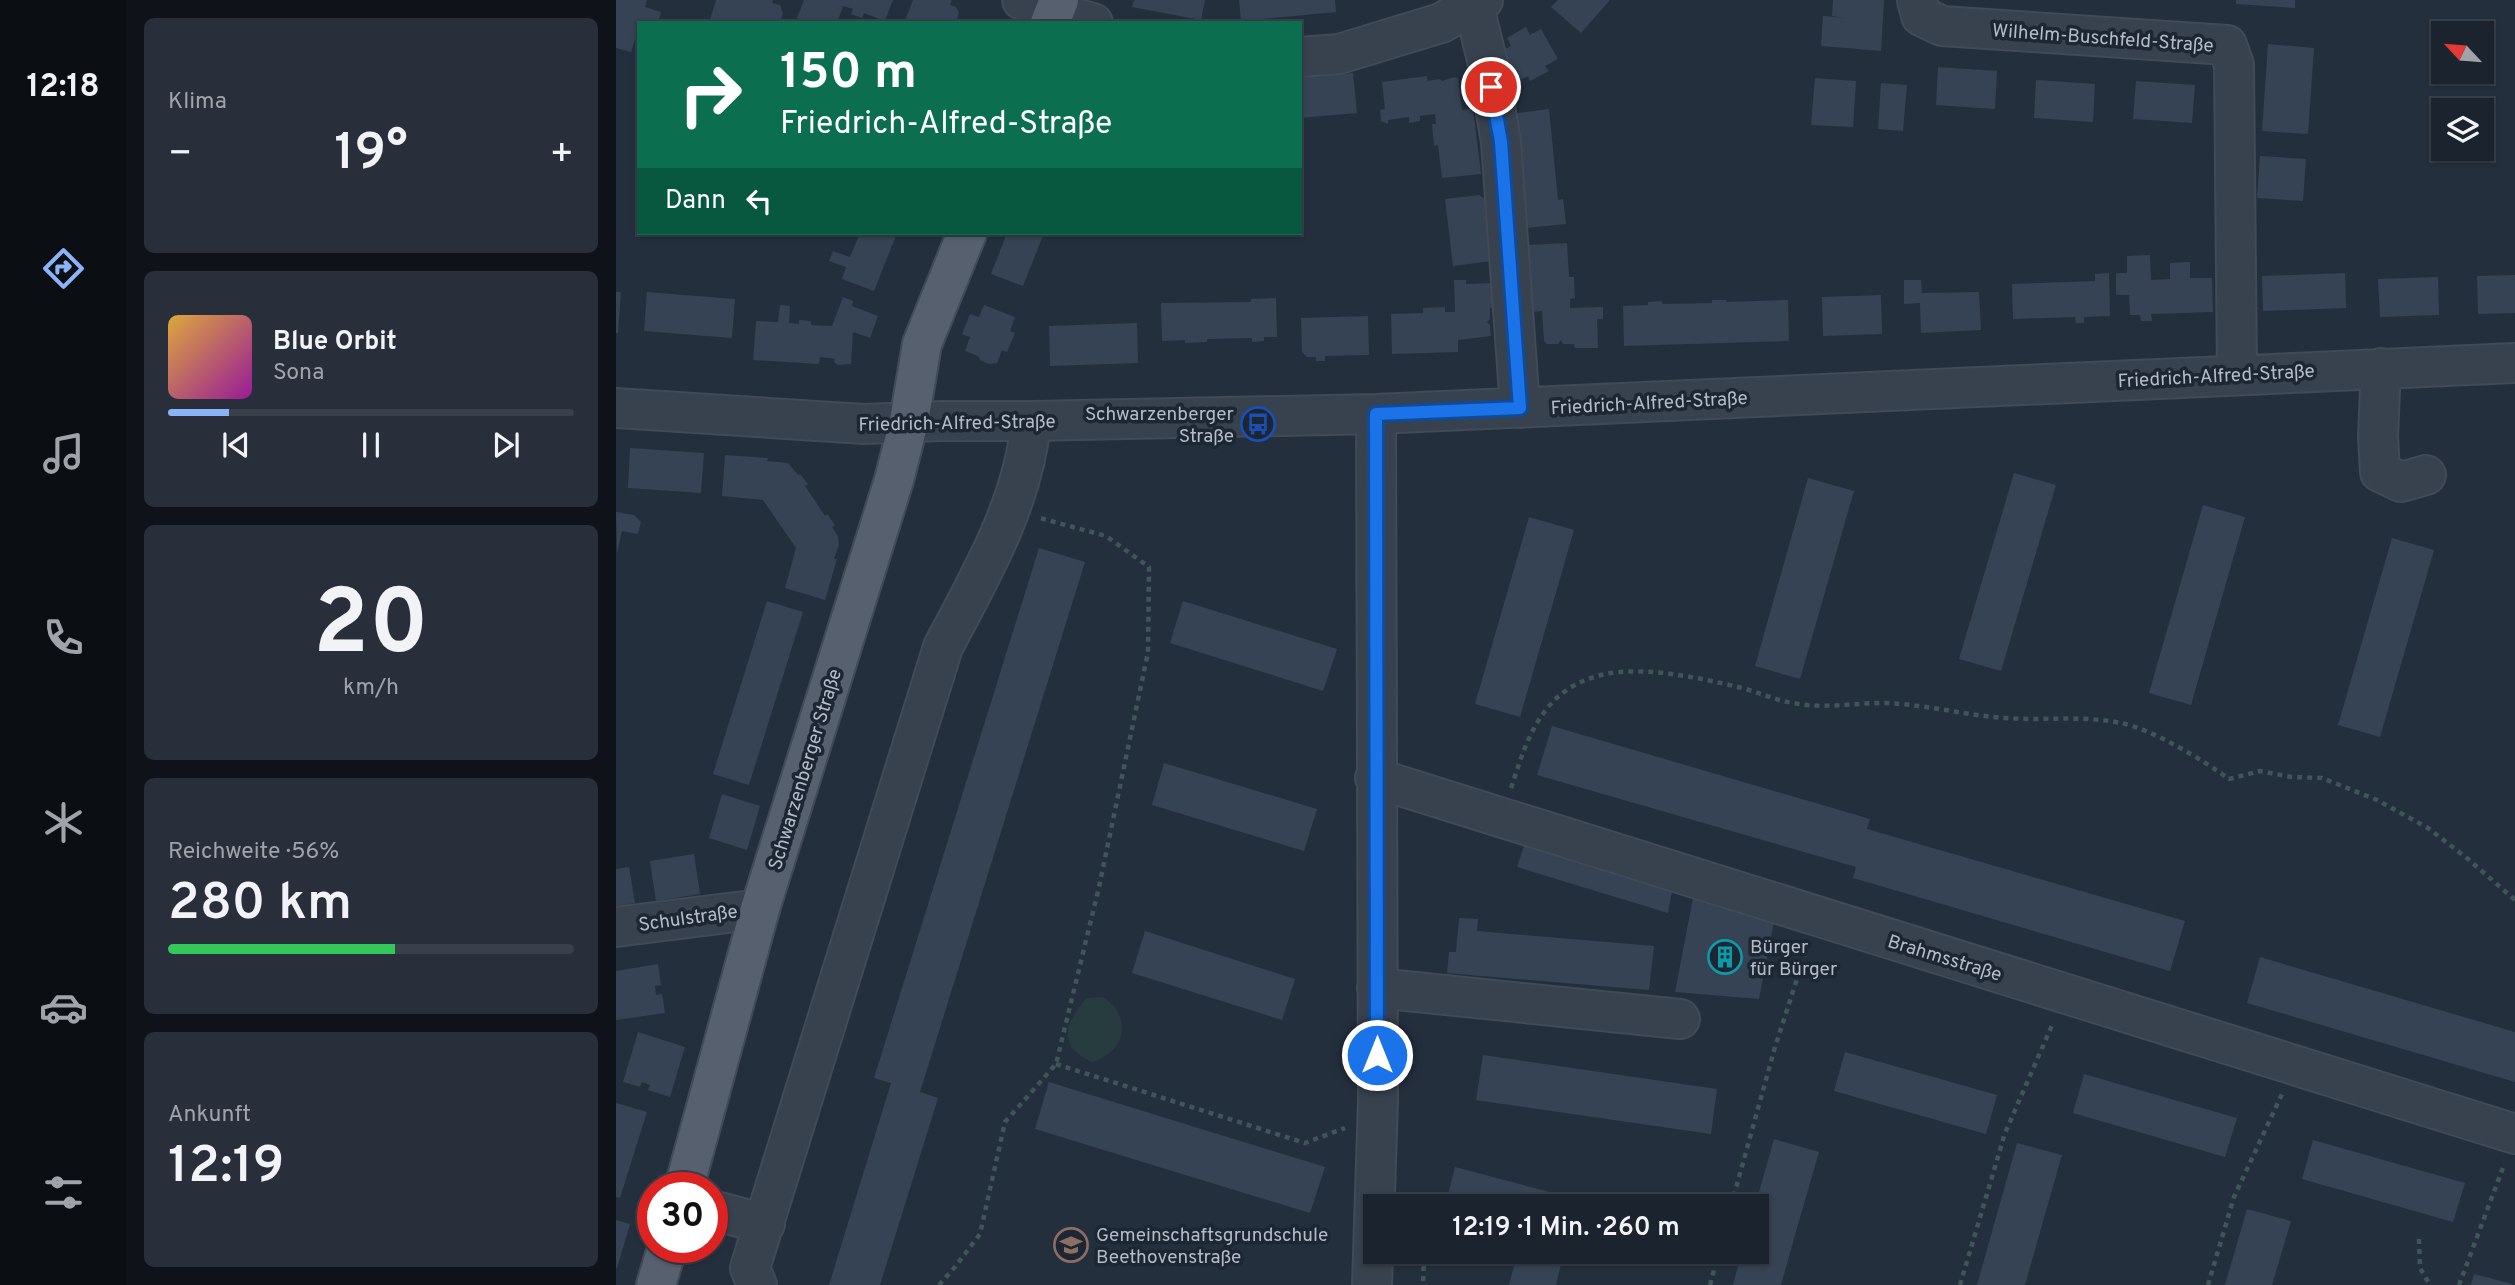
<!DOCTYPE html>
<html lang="de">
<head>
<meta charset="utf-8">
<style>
	body { margin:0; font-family:Overpass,sans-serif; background:#282f3a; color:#f1f3f6; height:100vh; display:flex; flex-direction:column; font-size:26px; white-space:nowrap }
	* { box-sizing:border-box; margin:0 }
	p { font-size:23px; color:#a0a4aa }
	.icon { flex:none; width:38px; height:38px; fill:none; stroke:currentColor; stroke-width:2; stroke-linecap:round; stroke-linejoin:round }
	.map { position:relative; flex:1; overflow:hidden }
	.panel { display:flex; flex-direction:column; gap:18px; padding:18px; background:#0f1319; width:490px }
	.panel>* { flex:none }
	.hud { position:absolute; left:21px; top:21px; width:665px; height:214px; border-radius:0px; box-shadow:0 2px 5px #0004,0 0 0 2px #39404a; background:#0b6e4f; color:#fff; overflow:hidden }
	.needle { width:46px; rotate:296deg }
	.fabs { position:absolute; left:1815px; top:21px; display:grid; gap:14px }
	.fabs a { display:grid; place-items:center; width:63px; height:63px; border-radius:0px; background:#1b232e; box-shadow:0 2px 5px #0004,0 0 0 2px #39404a; font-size:35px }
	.speed { position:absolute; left:21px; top:1172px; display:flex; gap:14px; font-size:35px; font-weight:700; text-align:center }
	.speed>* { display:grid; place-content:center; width:91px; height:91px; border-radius:50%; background:#1b232e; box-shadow:0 2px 5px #0004,0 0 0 2px #39404a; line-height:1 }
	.speed .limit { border:10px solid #d22; background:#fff; color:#111 }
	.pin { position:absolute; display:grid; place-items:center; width:60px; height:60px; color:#fff; margin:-30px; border:4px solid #fff; border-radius:50%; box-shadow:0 2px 7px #0007 }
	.me { position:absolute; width:77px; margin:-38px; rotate:0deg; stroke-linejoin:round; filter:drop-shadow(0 0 5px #0008) }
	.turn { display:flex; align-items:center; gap:24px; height:147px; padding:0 28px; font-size:32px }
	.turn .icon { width:91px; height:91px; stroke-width:2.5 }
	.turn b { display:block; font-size:49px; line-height:60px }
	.then { display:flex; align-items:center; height:66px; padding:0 28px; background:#0003; gap:14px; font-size:26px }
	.big { font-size:52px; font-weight:600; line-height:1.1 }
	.panel .card { flex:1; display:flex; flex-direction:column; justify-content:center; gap:10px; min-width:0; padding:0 24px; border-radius:10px; background:#282f3a }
	.panel .dial { align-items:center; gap:0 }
	.dial b { font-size:91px; line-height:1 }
	.song { display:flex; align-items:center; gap:21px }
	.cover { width:84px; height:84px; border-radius:10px; background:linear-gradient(135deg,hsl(40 70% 55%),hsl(300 70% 35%)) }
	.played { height:7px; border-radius:4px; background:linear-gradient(90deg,#8ab4f8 15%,#39404a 15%) }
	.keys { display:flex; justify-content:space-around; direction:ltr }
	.heat { display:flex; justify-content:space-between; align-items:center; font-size:38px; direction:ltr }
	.charge { height:10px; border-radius:5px; background:linear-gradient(90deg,#34c759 56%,#39404a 0) }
	.trip { position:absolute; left:747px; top:1194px; width:406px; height:70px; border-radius:0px; background:#1b232e; box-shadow:0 2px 5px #0004,0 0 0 2px #39404a; font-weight:600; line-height:70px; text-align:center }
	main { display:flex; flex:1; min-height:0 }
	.menu { display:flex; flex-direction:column; width:126px; justify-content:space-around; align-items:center; background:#0b0e12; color:#a0a4aa }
	.menu .icon { width:49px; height:49px }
	.menu .current { color:#8ab4f8 }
	.menu b { font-size:32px; color:#f1f3f6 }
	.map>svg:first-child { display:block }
	.green { fill:#263c3f }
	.building { fill:#364354 }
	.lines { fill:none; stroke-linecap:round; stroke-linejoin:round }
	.minor-casing { stroke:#414a57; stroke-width:42 }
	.major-casing { stroke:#414a57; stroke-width:42 }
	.path { stroke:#3f5557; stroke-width:4.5; stroke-dasharray:5 5; stroke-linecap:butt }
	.minor { stroke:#38414e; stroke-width:38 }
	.major { stroke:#56606e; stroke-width:38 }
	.route-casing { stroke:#114b97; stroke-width:18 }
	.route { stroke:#1a73e8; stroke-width:12 }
	.labels { text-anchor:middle; stroke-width:7; stroke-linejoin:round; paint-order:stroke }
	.street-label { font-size:19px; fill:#b4bcc9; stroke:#1d2633 }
	.poi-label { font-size:19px; fill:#b4bcc9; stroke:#1d2633; text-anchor:start }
</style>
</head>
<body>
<main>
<nav class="menu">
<b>12:18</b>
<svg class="icon current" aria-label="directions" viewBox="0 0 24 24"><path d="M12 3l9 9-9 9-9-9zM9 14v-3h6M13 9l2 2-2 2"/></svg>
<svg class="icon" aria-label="music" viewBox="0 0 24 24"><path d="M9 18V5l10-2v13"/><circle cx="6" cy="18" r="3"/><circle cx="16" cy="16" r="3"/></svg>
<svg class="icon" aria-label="phone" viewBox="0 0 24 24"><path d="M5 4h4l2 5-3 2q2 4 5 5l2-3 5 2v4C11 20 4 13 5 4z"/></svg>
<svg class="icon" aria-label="climate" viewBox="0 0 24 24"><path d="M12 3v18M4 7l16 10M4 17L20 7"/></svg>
<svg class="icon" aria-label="car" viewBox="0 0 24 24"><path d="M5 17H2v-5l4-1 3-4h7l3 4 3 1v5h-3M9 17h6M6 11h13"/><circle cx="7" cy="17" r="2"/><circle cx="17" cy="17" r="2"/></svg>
<svg class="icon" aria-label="filters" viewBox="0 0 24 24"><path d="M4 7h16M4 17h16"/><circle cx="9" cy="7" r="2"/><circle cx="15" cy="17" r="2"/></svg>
</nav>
<section class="panel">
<div class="card"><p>Klima</p>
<div class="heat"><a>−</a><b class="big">19°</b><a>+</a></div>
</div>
<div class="card">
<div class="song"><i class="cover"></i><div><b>Blue Orbit</b><p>Sona</p></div></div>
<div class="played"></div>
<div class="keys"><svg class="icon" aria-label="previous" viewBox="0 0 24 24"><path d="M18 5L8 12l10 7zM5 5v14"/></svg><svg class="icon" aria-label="pause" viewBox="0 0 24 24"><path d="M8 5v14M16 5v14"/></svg><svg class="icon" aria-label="next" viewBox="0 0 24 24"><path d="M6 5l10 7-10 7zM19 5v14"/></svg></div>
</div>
<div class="card dial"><b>20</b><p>km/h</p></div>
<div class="card"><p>Reichweite · 56%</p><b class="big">280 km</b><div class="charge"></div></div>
<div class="card"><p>Ankunft</p><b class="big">12:19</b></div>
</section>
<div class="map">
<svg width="1899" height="1285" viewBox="0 0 1899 1285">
	<rect width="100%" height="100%" fill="#242f3e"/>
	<path class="green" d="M 487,997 C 491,1000 498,1005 500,1009 C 515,1033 500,1055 476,1062 C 441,1046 448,1023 471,998 Z"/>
	<path class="building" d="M 0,0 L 31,0 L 29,7 L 45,12 L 42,23 L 23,23 L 23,40 L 19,39 L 15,52 L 0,48 Z
		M 100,0 L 157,0 L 156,3 L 164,5 L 167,13 L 164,23 L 93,23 Z
		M 188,0 L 277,0 L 269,21 L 248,13 L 246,18 L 235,14 L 237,9 L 227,6 L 221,23 L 194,23 L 181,18 Z
		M 297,0 L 336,0 L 334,5 L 340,7 L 343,13 L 340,23 L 288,23 Z
		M 518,0 L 589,0 L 585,20 L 516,7 Z
		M 623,0 L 719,0 L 720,12 L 625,21 Z
		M 942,0 L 994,0 L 965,33 L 935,7 Z
		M 1217,0 L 1268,0 L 1265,51 L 1205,46 L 1207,16 L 1229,18 L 1216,16 Z
		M 1620,0 L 1679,0 L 1679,8 L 1620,4 Z
		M 910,27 L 914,35 L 925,29 L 942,59 L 929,66 L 933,71 L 914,81 L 912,76 L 899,83 L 897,79 L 892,77 L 883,52 L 895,46 L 891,38 Z
		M 1652,44 L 1698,48 L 1692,134 L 1646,131 Z
		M 1322,67 L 1381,71 L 1379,109 L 1320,105 Z
		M 737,73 L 741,113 L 684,118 L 684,78 Z
		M 811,76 L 811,81 L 823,79 L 826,81 L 839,77 L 842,79 L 846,110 L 857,108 L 865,174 L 826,178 L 822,145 L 818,146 L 817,136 L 816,124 L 820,124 L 819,114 L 804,116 L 804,121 L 793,123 L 793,117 L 772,120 L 772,124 L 765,121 L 764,110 L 769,109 L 766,82 Z
		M 1199,78 L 1240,81 L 1237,127 L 1195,125 Z
		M 1420,80 L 1479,84 L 1477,122 L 1418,118 Z
		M 1520,81 L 1579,85 L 1576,123 L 1517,119 Z
		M 1265,83 L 1291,85 L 1287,131 L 1262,129 Z
		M 933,109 L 942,200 L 947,199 L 950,224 L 910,228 L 895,114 Z
		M 1644,156 L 1690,159 L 1687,201 L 1641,198 Z
		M 863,195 L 869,199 L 870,207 L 874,206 L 875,218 L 871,218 L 876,261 L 837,266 L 829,199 Z
		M 244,233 L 281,233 L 258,291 L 226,279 L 230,267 L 213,261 L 217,251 L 234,257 Z
		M 391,233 L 428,233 L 407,286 L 375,274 Z
		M 951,243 L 953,277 L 958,277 L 959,298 L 954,299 L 954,308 L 987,307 L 987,319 L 981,319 L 982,348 L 959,348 L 958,344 L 947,344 L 945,340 L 942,344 L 931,344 L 928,341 L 926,311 L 915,312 L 913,245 Z
		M 1534,255 L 1535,280 L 1554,279 L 1554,263 L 1574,262 L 1574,278 L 1596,278 L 1597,312 L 1535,314 L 1536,321 L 1525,321 L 1524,315 L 1514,315 L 1513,295 L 1500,295 L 1500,273 L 1511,273 L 1511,256 Z
		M 1493,273 L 1494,316 L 1468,317 L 1468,323 L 1460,323 L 1459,317 L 1397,319 L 1396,284 L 1479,281 L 1479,274 Z
		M 1729,273 L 1730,308 L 1647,311 L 1646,276 Z
		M 1899,275 L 1899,313 L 1862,314 L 1861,276 Z
		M 1822,277 L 1823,315 L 1764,317 L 1762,279 Z
		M 838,280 L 850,280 L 850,284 L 878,283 L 878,307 L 874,308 L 874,319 L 871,322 L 874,325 L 875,336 L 842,340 L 842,352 L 776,354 L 775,314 L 807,313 L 807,308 L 829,307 L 829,312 L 839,312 Z
		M 1288,280 L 1305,280 L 1306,293 L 1363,292 L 1365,330 L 1305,333 L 1304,303 L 1288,304 Z
		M 0,292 L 5,292 L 2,333 L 0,333 Z
		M 31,292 L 119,299 L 116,338 L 28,331 Z
		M 1265,295 L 1266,334 L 1207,336 L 1206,297 Z
		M 227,297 L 237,301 L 236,306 L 262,316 L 254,338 L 237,332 L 235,364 L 222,365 L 218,362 L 219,359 L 204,357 L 203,364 L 137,360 L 140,321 L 162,322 L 164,305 L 174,306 L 173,323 L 183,324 L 183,320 L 195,321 L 195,325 L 216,326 Z
		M 660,298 L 661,337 L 648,337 L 648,341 L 636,342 L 636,338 L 591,339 L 591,342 L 569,343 L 569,340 L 546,341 L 545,303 L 635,302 L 635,299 Z
		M 1096,300 L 1110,300 L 1110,302 L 1172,300 L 1173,341 L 1008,346 L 1007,306 L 1032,305 L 1032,302 L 1046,301 L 1046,304 L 1096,303 Z
		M 368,305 L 399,317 L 394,331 L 399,333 L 391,352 L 386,350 L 381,363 L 373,364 L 364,360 L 362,356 L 349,351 L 354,337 L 346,334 L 354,314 L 363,317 Z
		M 752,316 L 753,355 L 709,356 L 709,361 L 700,361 L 700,357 L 691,357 L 686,352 L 685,318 Z
		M 521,323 L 522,363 L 434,366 L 433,326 Z
		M 14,448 L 88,453 L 85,493 L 12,488 Z
		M 109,455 L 152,458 L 151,461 L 172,463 L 182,475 L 184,474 L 192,484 L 189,486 L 209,516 L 211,514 L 219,525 L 216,527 L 222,537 L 223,545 L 218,559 L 221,559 L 209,600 L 169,588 L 180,548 L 147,500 L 106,496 Z
		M 1398,473 L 1440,485 L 1385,671 L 1343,659 Z
		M 1192,478 L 1238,491 L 1184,679 L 1139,666 Z
		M 1587,505 L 1629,517 L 1575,705 L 1533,693 Z
		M 0,512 L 18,515 L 25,522 L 22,534 L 6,531 L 1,553 Z
		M 913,517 L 958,530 L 904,717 L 859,704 Z
		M 1776,538 L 1818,550 L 1764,737 L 1722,725 Z
		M 423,548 L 469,562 L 304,1092 L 322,1098 L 264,1285 L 213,1285 L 275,1083 L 258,1078 Z
		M 151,601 L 187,612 L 133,785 L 97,774 Z
		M 567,601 L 721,649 L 707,691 L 554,643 Z
		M 936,726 L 1254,819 L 1251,829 L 1569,921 L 1554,971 L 1237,878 L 1240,867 L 921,775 Z
		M 548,763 L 701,809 L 688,851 L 536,805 Z
		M 106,794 L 144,806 L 131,850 L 93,838 Z
		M 908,846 L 1056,891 L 1052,913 L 901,867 Z
		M 78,854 L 84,894 L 40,901 L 34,861 Z
		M 13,867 L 19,903 L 0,906 L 0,869 Z
		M 1077,898 L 1158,921 L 1143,999 L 1059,992 Z
		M 843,918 L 862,919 L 861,931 L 1038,946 L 1033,990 L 831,973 L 833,952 L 840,952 Z
		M 529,931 L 679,979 L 666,1020 L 516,973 Z
		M 1644,957 L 1899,1032 L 1899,1082 L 1631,1003 Z
		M 42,964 L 45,985 L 39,986 L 40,995 L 46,994 L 49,1013 L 0,1020 L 0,971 Z
		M 22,1032 L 69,1047 L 54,1097 L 32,1090 L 34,1085 L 26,1082 L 24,1087 L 7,1082 Z
		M 1229,1052 L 1381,1095 L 1370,1134 L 1218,1091 Z
		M 867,1055 L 1101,1089 L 1095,1134 L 860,1100 Z
		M 1468,1074 L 1621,1118 L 1609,1157 L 1457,1113 Z
		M 433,1082 L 709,1167 L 694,1213 L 419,1129 Z
		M 0,1103 L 31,1112 L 4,1198 L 0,1197 Z
		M 1158,1139 L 1203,1152 L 1183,1221 L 1165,1285 L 1117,1285 L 1126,1251 L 1141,1251 L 1141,1206 L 1139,1206 Z
		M 1697,1140 L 1849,1183 L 1837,1222 L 1686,1179 Z
		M 1401,1143 L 1446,1155 L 1426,1225 L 1409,1285 L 1361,1285 Z
		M 839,1167 L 983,1205 L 983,1206 L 829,1206 Z
		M 1631,1209 L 1675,1221 L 1656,1285 L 1609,1285 Z
		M 0,1220 L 14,1224 L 1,1268 L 0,1268 Z
		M 902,1251 L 941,1253 L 939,1258 L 946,1260 L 940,1285 L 893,1285 Z
		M 965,1251 L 1006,1251 L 1003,1262 Z
		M 1858,1274 L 1896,1284 L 1896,1285 L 1855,1285 Z"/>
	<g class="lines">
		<g class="minor-casing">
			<path id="minor" d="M 406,0 L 438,13 L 477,23
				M 1301,0 L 1305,16 L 1326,26 L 1611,45 L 1618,65 L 1621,374
				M 858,7 L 871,60 L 885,142 L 904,408
				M 684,57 L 723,54 L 825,23 L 867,0
				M 1765,368 L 1762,436 L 1764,472 L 1785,482 L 1810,475
				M 0,408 L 248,424 L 326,421 L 415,421 L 760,414 L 1899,363
				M 759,778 L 1899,1134
				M 0,927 L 144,909
				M 761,988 L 1064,1019
				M 96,1210 L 149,1224
				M 141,1285 L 134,1268 L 327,647 C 364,577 408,502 415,421
				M 756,1285 L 762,1101 L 760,414"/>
		</g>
		<g class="major-casing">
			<path id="major" d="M 434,23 L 443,0
				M 68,1188 L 144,909 L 278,480 L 293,421 L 306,344 L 351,233
				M 40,1285 L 51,1248"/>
		</g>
		<path class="path" d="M 895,788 C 910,742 924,695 975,678 C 1017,663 1079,677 1122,687 C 1140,691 1158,700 1177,703 C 1207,709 1237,703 1267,703 C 1308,704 1348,715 1388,718 C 1427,721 1466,715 1505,723 C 1536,729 1587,760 1613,779 L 1644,771 L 1675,777 L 1706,778 L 1761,800 L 1812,828 L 1852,859 L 1899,900
			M 440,1064 L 689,1143 L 729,1128
			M 1115,1206 L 1159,1047 L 1192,945
			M 1803,1239 L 1804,1268 L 1814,1285
			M 789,1254 L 808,1255 L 807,1285
			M 323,1285 L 339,1267 L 364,1234 L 389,1122 L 440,1064 L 483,887 L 532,652 L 533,567 L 490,536 L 424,518
			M 1094,1285 L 1103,1251
			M 1344,1285 L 1389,1133 L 1437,1023
			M 1592,1285 L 1618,1197 L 1666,1094
			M 1843,1285 L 1888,1165"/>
		<use href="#minor" class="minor"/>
		<use href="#major" class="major"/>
	</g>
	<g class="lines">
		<g class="route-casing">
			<path id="route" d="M 761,1055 L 760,414 L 904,408 L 885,142 L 875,87"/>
		</g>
		<use href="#route" class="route"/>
	</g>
	<defs>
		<g id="bus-ring" transform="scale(1.75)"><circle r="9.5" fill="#1d2633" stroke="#1a4fb4" stroke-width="1.5"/><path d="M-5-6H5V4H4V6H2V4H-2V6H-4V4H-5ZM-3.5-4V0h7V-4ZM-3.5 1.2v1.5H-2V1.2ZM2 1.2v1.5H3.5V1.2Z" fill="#1a4fb4"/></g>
		<g id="building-ring" transform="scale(1.75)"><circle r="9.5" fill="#1d2633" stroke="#0f9aa8" stroke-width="1.5"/><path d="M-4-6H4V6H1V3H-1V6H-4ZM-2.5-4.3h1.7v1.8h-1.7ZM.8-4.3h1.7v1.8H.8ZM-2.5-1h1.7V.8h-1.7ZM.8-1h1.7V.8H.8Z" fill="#0f9aa8"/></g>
		<g id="school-ring" transform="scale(1.75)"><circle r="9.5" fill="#1d2633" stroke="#8d6e63" stroke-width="1.5"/><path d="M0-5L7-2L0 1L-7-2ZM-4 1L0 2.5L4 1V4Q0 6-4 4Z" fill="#8d6e63"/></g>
	</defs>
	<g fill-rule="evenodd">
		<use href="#bus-ring" x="642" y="424"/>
		<use href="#building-ring" x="1109" y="957"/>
		<use href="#school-ring" x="455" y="1245"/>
	</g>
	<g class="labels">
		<g class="street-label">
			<text transform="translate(1487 37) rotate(4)" y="7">Wilhelm-Buschfeld-Straße</text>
			<text transform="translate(1600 375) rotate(-3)" y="7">Friedrich-Alfred-Straße</text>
			<text transform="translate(1033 402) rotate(-3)" y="7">Friedrich-Alfred-Straße</text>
			<text transform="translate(341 422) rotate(-1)" y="7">Friedrich-Alfred-Straße</text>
			<text transform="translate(188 769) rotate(-73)" y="7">Schwarzenberger Straße</text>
			<text transform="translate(72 917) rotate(-8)" y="7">Schulstraße</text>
			<text transform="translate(1329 957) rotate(17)" y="7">Brahmsstraße</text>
		</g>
		<g class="poi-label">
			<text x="618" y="420" text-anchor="end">Schwarzenberger<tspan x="618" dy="22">Straße</tspan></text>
			<text x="1134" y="953">Bürger<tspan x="1134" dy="22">für Bürger</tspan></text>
			<text x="480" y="1241">Gemeinschaftsgrundschule<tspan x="480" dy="22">Beethovenstraße</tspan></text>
		</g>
	</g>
</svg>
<div class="fabs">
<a><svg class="needle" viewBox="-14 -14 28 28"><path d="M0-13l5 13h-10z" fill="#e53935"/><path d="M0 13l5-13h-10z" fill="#a0a4aa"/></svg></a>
<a><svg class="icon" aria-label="layers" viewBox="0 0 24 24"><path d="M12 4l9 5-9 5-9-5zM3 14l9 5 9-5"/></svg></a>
</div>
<div class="speed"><div class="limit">30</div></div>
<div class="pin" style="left:875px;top:87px;background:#d93025"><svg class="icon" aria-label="arrive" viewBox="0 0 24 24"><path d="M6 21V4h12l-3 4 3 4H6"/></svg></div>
<svg class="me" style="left:761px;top:1055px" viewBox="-20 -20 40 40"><circle r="17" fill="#1a73e8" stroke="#fff" stroke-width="3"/><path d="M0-11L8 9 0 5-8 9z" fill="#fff"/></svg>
<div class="trip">12:19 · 1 Min. · 260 m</div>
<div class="hud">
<div class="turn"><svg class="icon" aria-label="right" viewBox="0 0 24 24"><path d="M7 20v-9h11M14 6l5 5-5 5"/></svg><div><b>150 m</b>Friedrich-Alfred-Straße</div></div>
<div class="then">Dann<svg class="icon" aria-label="left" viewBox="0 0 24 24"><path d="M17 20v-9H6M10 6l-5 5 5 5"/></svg></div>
</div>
</div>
</main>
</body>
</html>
